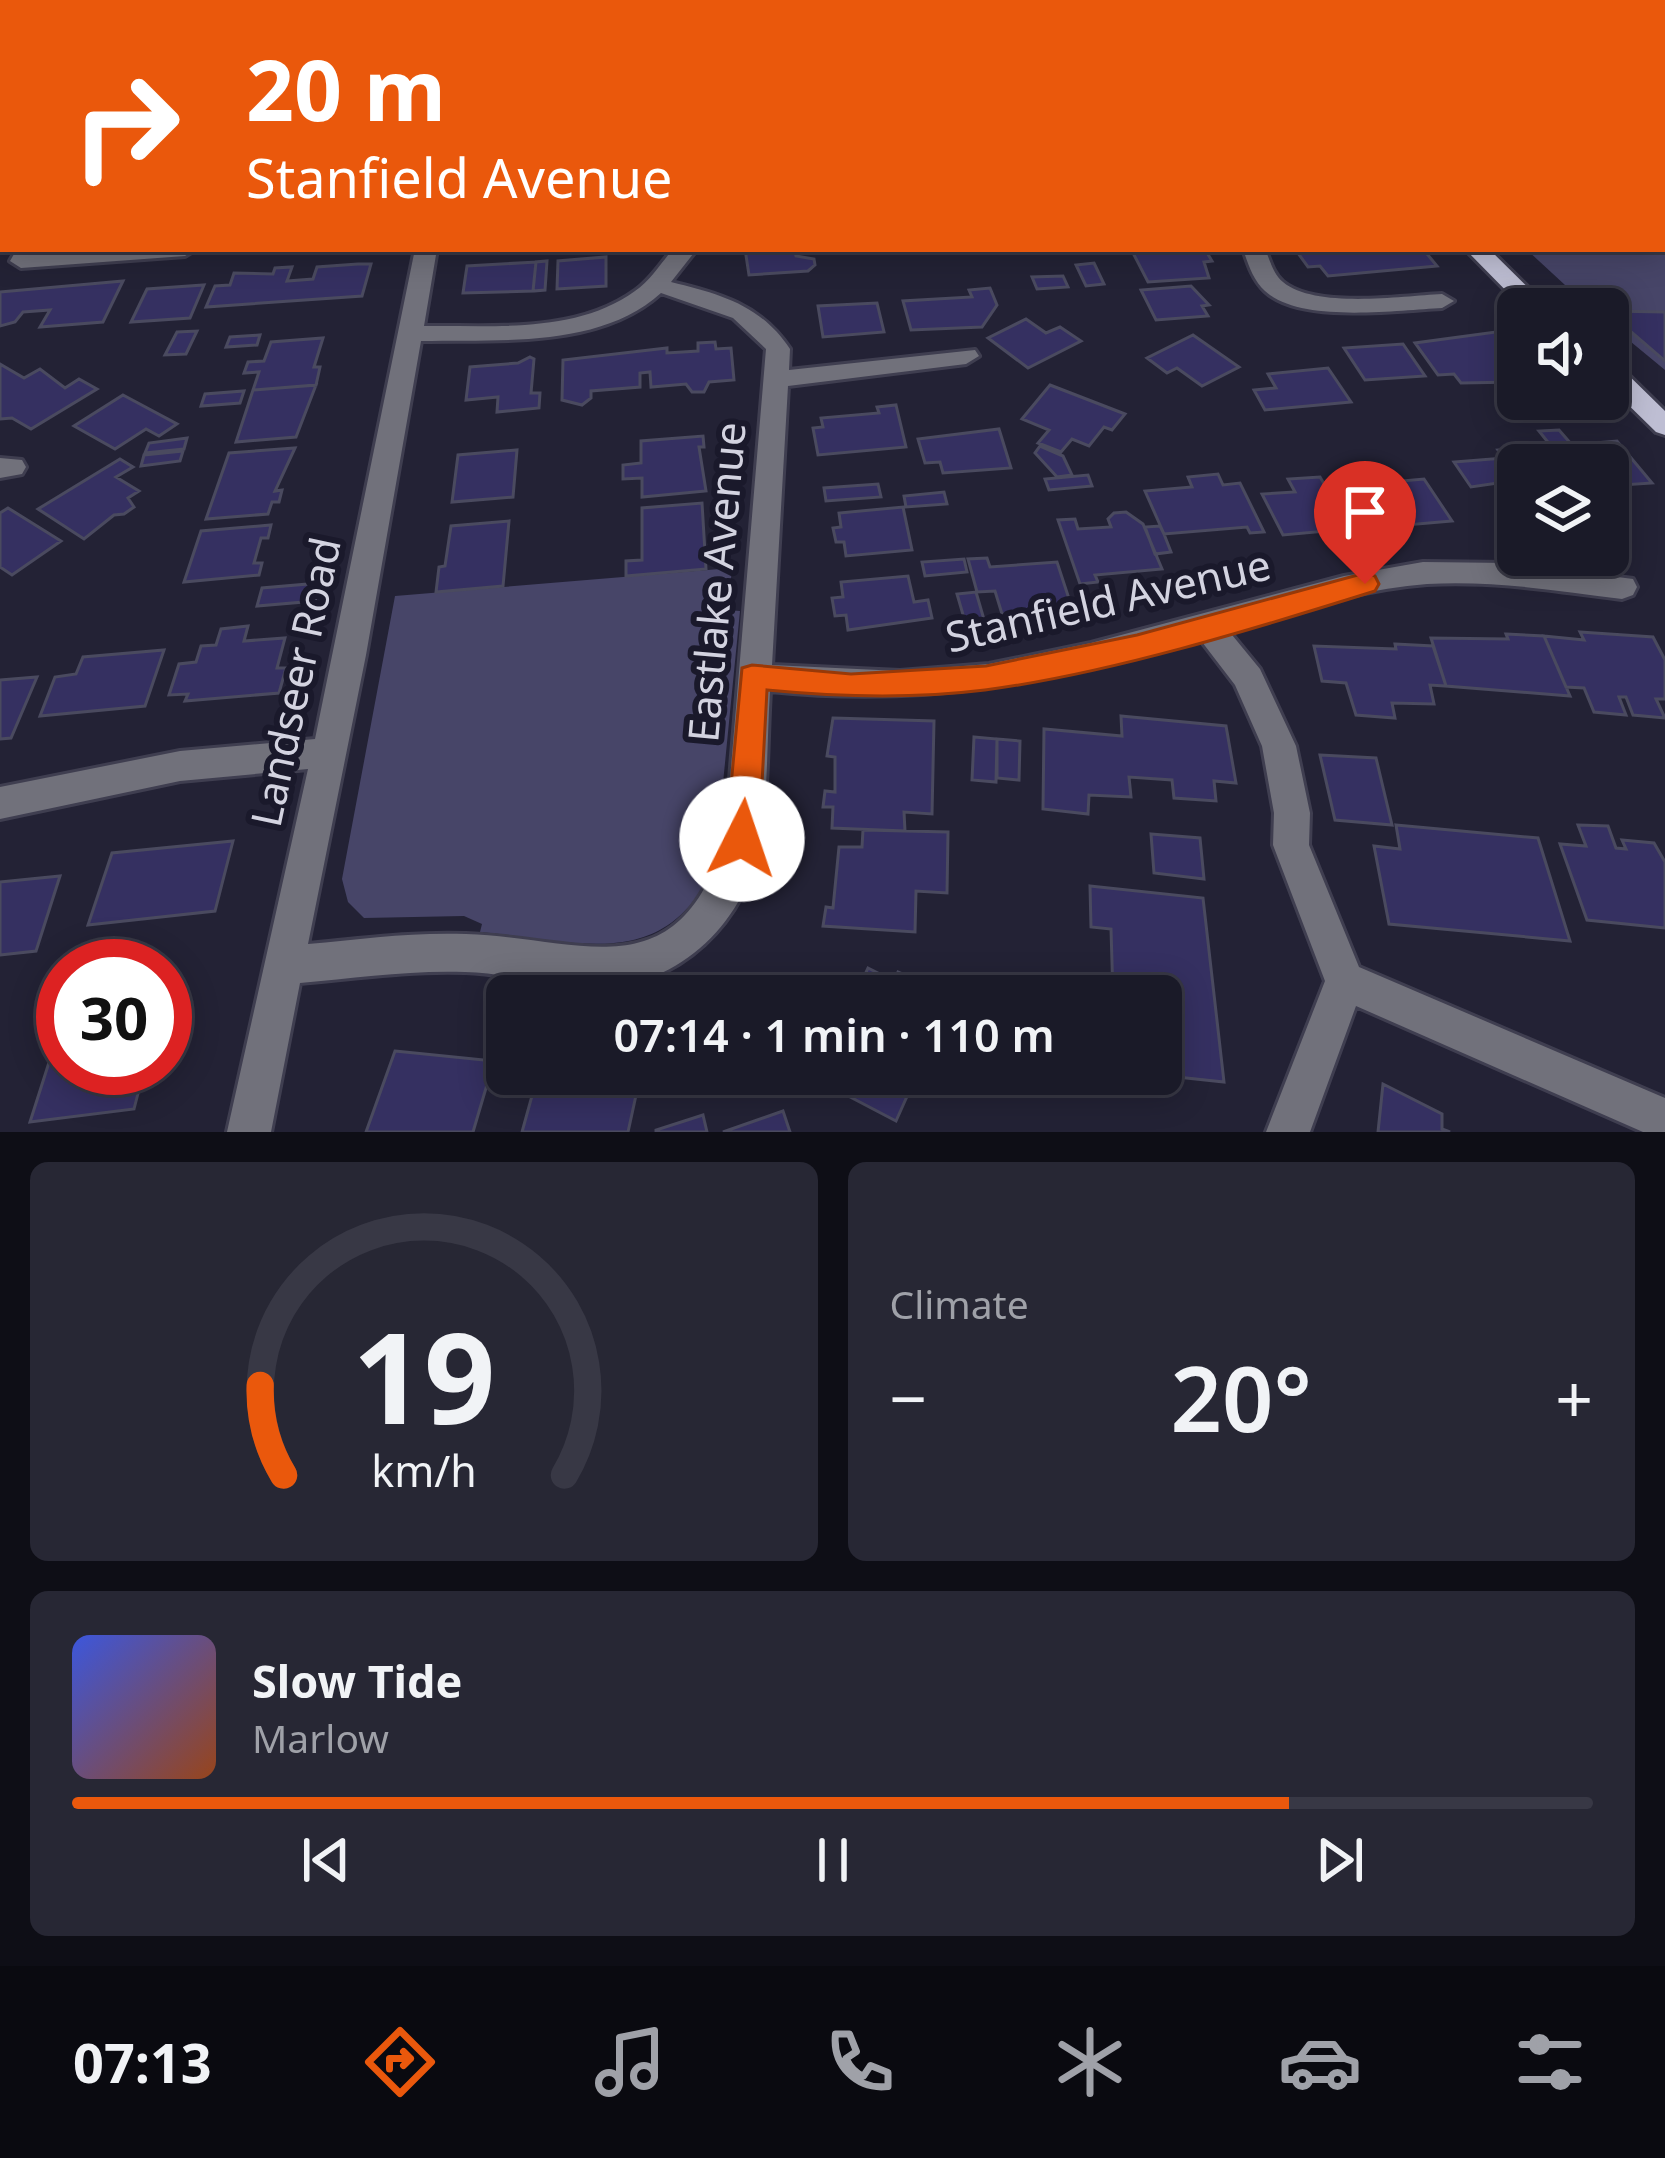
<!DOCTYPE html>
<html lang="en">
<head>
<meta charset="utf-8">
<style>
	body { margin:0; font-family:"Noto Sans",sans-serif; background:#272734; color:#f1f3f6; height:100vh; display:flex; flex-direction:column; font-size:45px; white-space:nowrap }
	* { box-sizing:border-box; margin:0 }
	p { font-size:39px; color:#9fa1a8 }
	.icon { flex:none; width:66px; height:66px; fill:none; stroke:currentColor; stroke-width:2; stroke-linecap:round; stroke-linejoin:round }
	.map { position:relative; height:1132px; overflow:hidden }
	.drawer { display:flex; flex-direction:column; gap:30px; padding:30px; background:#0e0e16; flex:1 }
	.drawer>* { flex:none }
	.top-card { position:absolute; left:0px; top:0px; width:1665px; height:252px; box-shadow:0 6px 30px #0003,0 0 0 3px #383845; background:#ea580c; color:#fff; overflow:hidden }
	.controls { position:absolute; left:1497px; top:288px; display:grid; gap:24px }
	.controls a { display:grid; place-items:center; width:132px; height:132px; border-radius:18px; background:#1a1a28; box-shadow:0 6px 30px #0003,0 0 0 3px #383845; font-size:60px }
	.speed { position:absolute; left:36px; top:939px; display:flex; gap:24px; font-size:60px; font-weight:700; text-align:center }
	.speed>* { display:grid; place-content:center; width:156px; height:156px; border-radius:50%; background:#1a1a28; box-shadow:0 6px 30px #0003,0 0 0 3px #383845; line-height:1 }
	.speed .limit { border:18px solid #d22; background:#fff; color:#111 }
	.pin { position:absolute; display:grid; place-items:center; width:102px; height:102px; color:#fff; margin:-123px -51px; border-radius:50% 50% 50% 0; rotate:-45deg; box-shadow:0 0 12px #0007 }
	.pin .icon { rotate:45deg }
	.me { position:absolute; width:132px; margin:-66px; rotate:4deg; stroke-linejoin:round; filter:drop-shadow(0 0 9px #0008) }
	.turn { display:flex; align-items:center; gap:42px; height:252px; padding:0 48px; font-size:54px }
	.turn .icon { width:156px; height:156px; stroke-width:2.5 }
	.turn b { display:block; font-size:84px; line-height:102px }
	.big { font-size:90px; font-weight:600; line-height:1.1 }
	.drawer .tile { flex:1; display:flex; flex-direction:column; justify-content:center; gap:18px; min-width:0; padding:0 42px; border-radius:18px; background:#272734 }
	.drawer .dial { align-items:center; gap:0 }
	.dial svg { height:312px; overflow:visible; fill:none; stroke:#383845; stroke-width:7; stroke-linecap:round; text-anchor:middle }
	.dial text { fill:#f1f3f6; stroke:none }
	.song { display:flex; align-items:center; gap:36px }
	.cover { width:144px; height:144px; border-radius:18px; background:linear-gradient(135deg,hsl(230 70% 55%),hsl(20 70% 35%)) }
	.played { height:12px; border-radius:6px; background:linear-gradient(90deg,#ea580c 80%,#383845 80%) }
	.keys { display:flex; justify-content:space-around; direction:ltr }
	.heat { display:flex; justify-content:space-between; align-items:center; font-size:66px; direction:ltr }
	.drawer .tiles { flex:1; display:grid; gap:30px; grid-template-columns:1fr 1fr }
	.tile:last-child { grid-column:span 2 }
	.trip { position:absolute; left:486px; top:975px; width:696px; height:120px; border-radius:18px; background:#1a1a28; box-shadow:0 6px 30px #0003,0 0 0 3px #383845; font-weight:600; line-height:120px; text-align:center }
	.tab-bar { display:flex; height:192px; justify-content:space-around; align-items:center; background:#0a0a10; color:#9fa1a8 }
	.tab-bar .icon { width:84px; height:84px }
	.tab-bar .on { color:#ea580c }
	.tab-bar b { font-size:54px; color:#f1f3f6 }
	.map>svg:first-child { display:block }
	.green { fill:#474568 }
	.building { fill:#353061; stroke:#4a4a5f; stroke-width:3 }
	.lines { fill:none; stroke-linecap:round; stroke-linejoin:round }
	.minor-casing { stroke:#3f3e50; stroke-width:6 }
	.major-casing { stroke:#3f3e50; stroke-width:6 }
	.minor { fill:#71717b; fill-rule:evenodd }
	.major { fill:#bebed3; fill-rule:evenodd }
	.route { fill:#ea580c; stroke:#983908; stroke-width:3 }
	.labels { text-anchor:middle; stroke-width:12; stroke-linejoin:round; paint-order:stroke }
	.street-label { font-size:42px; fill:#d3d3e0; stroke:#1a192b }
</style>
</head>
<body>
<div class="map">
<svg width="1665" height="1132" viewBox="0 0 1665 1132">
	<rect width="100%" height="100%" fill="#232235"/>
	<path class="green" d="M 1305,0 L 1665,0 L 1665,370 L 1608,323 L 1608,309 L 1591,309 L 1526,249 L 1662,249 L 1662,3 Z
		M 732,568 L 728,610 L 740,611 L 715,864 C 666,976 575,940 480,932 L 482,924 L 464,916 L 364,918 L 348,902 L 342,879 L 395,596 Z"/>
	<path class="building" d="M 745,249 L 794,249 L 796,256 L 814,259 L 815,265 L 808,271 L 749,275 Z
		M 1131,249 L 1206,251 L 1212,261 L 1204,262 L 1209,278 L 1148,282 Z
		M 1295,249 L 1423,249 L 1437,266 L 1328,276 L 1320,266 L 1308,267 Z
		M 606,257 L 606,286 L 557,289 L 558,261 Z
		M 547,261 L 545,290 L 533,291 L 536,262 Z
		M 536,262 L 533,291 L 463,293 L 467,266 Z
		M 1094,263 L 1104,284 L 1086,286 L 1076,265 Z
		M 358,264 L 371,264 L 362,296 L 206,307 L 215,286 L 230,285 L 234,273 L 273,274 L 275,268 L 292,267 L 287,281 L 313,279 L 317,267 Z
		M 1063,276 L 1068,287 L 1037,289 L 1032,277 Z
		M 123,281 L 103,322 L 40,327 L 50,310 L 23,312 L 15,322 L 0,326 L 0,292 Z
		M 204,285 L 190,318 L 131,322 L 147,289 Z
		M 1191,286 L 1209,305 L 1202,306 L 1208,316 L 1156,320 L 1141,290 Z
		M 990,288 L 997,305 L 982,327 L 911,330 L 903,301 L 972,297 L 969,290 Z
		M 877,303 L 884,332 L 823,337 L 818,306 Z
		M 1608,311 L 1665,312 L 1665,361 L 1608,312 Z
		M 1026,319 L 1046,333 L 1060,327 L 1081,341 L 1028,368 L 988,338 Z
		M 197,331 L 186,354 L 165,355 L 177,332 Z
		M 1503,331 L 1518,348 L 1518,370 L 1505,371 L 1514,382 L 1461,383 L 1454,374 L 1438,375 L 1415,343 Z
		M 260,335 L 257,345 L 226,347 L 230,337 Z
		M 1193,335 L 1239,367 L 1202,386 L 1177,368 L 1167,373 L 1147,358 Z
		M 323,338 L 314,367 L 320,367 L 316,385 L 253,390 L 259,372 L 244,373 L 248,362 L 264,361 L 271,342 Z
		M 715,342 L 716,349 L 731,348 L 734,380 L 709,382 L 704,392 L 692,392 L 686,384 L 651,387 L 650,372 L 640,373 L 640,387 L 591,391 L 591,398 L 582,405 L 562,400 L 563,360 L 667,348 L 667,353 L 698,351 L 698,343 Z
		M 1403,344 L 1425,376 L 1365,380 L 1344,348 Z
		M 530,357 L 534,359 L 531,393 L 540,393 L 539,408 L 497,412 L 498,397 L 466,400 L 470,367 L 518,363 Z
		M 0,364 L 24,378 L 40,369 L 65,388 L 79,379 L 97,389 L 31,429 L 12,418 L 0,419 Z
		M 1328,368 L 1351,402 L 1265,410 L 1254,390 L 1276,388 L 1268,374 Z
		M 316,385 L 296,437 L 236,442 L 253,390 Z
		M 1050,385 L 1125,414 L 1112,430 L 1104,427 L 1089,446 L 1072,439 L 1061,452 L 1038,443 L 1049,430 L 1022,419 Z
		M 244,391 L 240,403 L 201,406 L 205,394 Z
		M 123,395 L 177,424 L 159,436 L 146,429 L 115,449 L 74,426 Z
		M 896,405 L 906,447 L 818,455 L 813,428 L 823,427 L 821,418 L 879,413 L 877,407 Z
		M 999,429 L 1011,468 L 943,473 L 940,462 L 925,463 L 918,439 Z
		M 1559,430 L 1572,445 L 1617,441 L 1652,483 L 1608,486 L 1608,465 L 1518,465 L 1518,477 L 1498,450 L 1551,446 L 1539,431 Z
		M 703,436 L 704,447 L 699,447 L 706,491 L 642,497 L 642,478 L 623,479 L 623,465 L 641,463 L 641,441 Z
		M 187,438 L 184,449 L 145,453 L 149,443 Z
		M 1040,446 L 1063,456 L 1072,475 L 1057,477 L 1035,453 Z
		M 295,448 L 275,491 L 282,490 L 279,502 L 272,502 L 268,514 L 206,519 L 229,453 Z
		M 517,450 L 513,497 L 452,502 L 458,455 Z
		M 183,451 L 180,461 L 141,466 L 144,455 Z
		M 1504,458 L 1518,480 L 1471,487 L 1454,462 Z
		M 120,459 L 133,467 L 116,477 L 139,491 L 128,498 L 134,507 L 124,514 L 114,515 L 84,539 L 38,509 Z
		M 1381,466 L 1391,482 L 1424,479 L 1452,521 L 1383,527 L 1351,469 Z
		M 1218,474 L 1223,485 L 1240,483 L 1264,532 L 1250,533 L 1247,527 L 1164,534 L 1145,491 L 1192,487 L 1188,477 Z
		M 1088,475 L 1092,486 L 1049,490 L 1045,479 Z
		M 1320,477 L 1326,487 L 1345,486 L 1370,527 L 1283,535 L 1262,494 L 1295,492 L 1288,479 Z
		M 878,484 L 881,497 L 826,501 L 824,488 Z
		M 944,492 L 947,504 L 906,507 L 904,496 Z
		M 702,503 L 706,569 L 626,576 L 626,561 L 642,560 L 642,508 Z
		M 903,507 L 912,550 L 846,556 L 844,542 L 836,542 L 833,528 L 841,527 L 839,513 Z
		M 8,508 L 61,541 L 12,575 L 0,567 L 0,513 Z
		M 1126,512 L 1143,524 L 1162,569 L 1095,575 L 1098,582 L 1080,584 L 1058,520 L 1075,519 L 1078,529 L 1111,527 L 1108,519 L 1114,513 Z
		M 509,521 L 503,586 L 436,592 L 439,567 L 445,566 L 451,526 Z
		M 271,525 L 268,538 L 261,538 L 254,563 L 262,563 L 259,575 L 184,582 L 201,531 Z
		M 1160,526 L 1164,534 L 1171,552 L 1155,554 L 1145,527 Z
		M 987,558 L 990,567 L 1057,562 L 1072,608 L 1002,614 L 995,591 L 977,592 L 968,559 Z
		M 964,559 L 967,572 L 925,576 L 922,562 Z
		M 908,576 L 914,602 L 928,600 L 932,618 L 848,630 L 846,615 L 835,616 L 832,598 L 843,597 L 841,582 Z
		M 320,583 L 315,601 L 257,606 L 262,588 Z
		M 976,592 L 985,623 L 966,625 L 957,594 Z
		M 248,626 L 244,641 L 285,638 L 277,668 L 286,668 L 279,693 L 185,701 L 188,694 L 169,695 L 179,664 L 196,662 L 201,646 L 216,645 L 221,629 Z
		M 1580,632 L 1653,637 L 1665,660 L 1665,699 L 1656,699 L 1665,718 L 1633,715 L 1626,697 L 1619,697 L 1626,715 L 1594,712 L 1584,688 L 1566,687 L 1544,636 L 1584,640 Z
		M 1506,634 L 1544,636 L 1570,696 L 1446,686 L 1431,638 L 1508,639 Z
		M 1395,644 L 1433,646 L 1446,686 L 1430,685 L 1434,704 L 1392,703 L 1395,718 L 1356,715 L 1346,683 L 1322,681 L 1314,646 L 1396,649 Z
		M 164,650 L 145,706 L 40,716 L 55,677 L 76,674 L 83,657 Z
		M 37,677 L 11,738 L 0,739 L 0,680 Z
		M 1121,716 L 1226,726 L 1236,783 L 1214,781 L 1216,801 L 1174,798 L 1172,780 L 1129,777 L 1131,797 L 1089,795 L 1088,814 L 1043,809 L 1044,729 L 1122,736 Z
		M 833,718 L 934,721 L 932,814 L 904,812 L 905,831 L 832,828 L 833,807 L 823,807 L 825,791 L 835,792 L 835,757 L 827,756 Z
		M 974,737 L 997,739 L 996,782 L 972,780 Z
		M 997,739 L 1020,741 L 1019,780 L 997,778 Z
		M 1320,755 L 1376,758 L 1392,825 L 1335,820 Z
		M 1396,825 L 1538,838 L 1570,941 L 1389,924 L 1374,846 L 1400,849 Z
		M 1578,825 L 1608,826 L 1616,848 L 1626,849 L 1622,840 L 1654,843 L 1665,862 L 1665,928 L 1587,920 L 1560,844 L 1586,846 Z
		M 863,830 L 948,832 L 947,893 L 916,891 L 915,932 L 823,926 L 826,907 L 833,908 L 839,847 L 862,847 Z
		M 1151,834 L 1200,838 L 1204,879 L 1154,873 Z
		M 233,841 L 215,911 L 88,925 L 112,853 Z
		M 60,876 L 36,951 L 0,955 L 0,882 Z
		M 1090,886 L 1203,898 L 1224,1082 L 1149,1074 L 1161,1074 L 1161,996 L 1113,996 L 1111,929 L 1091,927 Z
		M 868,968 L 894,981 L 898,972 L 953,996 L 855,996 Z
		M 60,1028 L 63,1068 L 156,1068 L 154,1076 L 142,1078 L 134,1109 L 30,1122 Z
		M 395,1051 L 494,1061 L 473,1132 L 366,1132 Z
		M 538,1074 L 640,1077 L 628,1132 L 522,1132 Z
		M 818,1074 L 917,1074 L 896,1121 L 816,1079 Z
		M 1383,1084 L 1442,1114 L 1442,1129 L 1450,1132 L 1378,1132 Z
		M 783,1111 L 790,1132 L 723,1132 Z
		M 703,1115 L 707,1132 L 656,1132 L 656,1130 Z"/>
	<g class="lines">
		<g class="minor-casing">
			<path id="minor" d="M 315,0 L 343,0 L 345,3 L 316,3 Z
				M 784,0 L 800,0 L 800,3 L 784,3 Z
				M 1117,0 L 1133,0 L 1134,3 L 1118,3 Z
				M 1662,201 L 1665,201 L 1665,214 L 1662,214 Z
				M 17,249 L 39,249 L 37,253 L 196,249 L 185,256 L 21,268 L 10,261 Z
				M 415,249 L 437,249 L 424,326 C 493,325 576,334 635,291 C 651,280 661,263 673,249 L 697,249 L 671,282 C 720,294 761,305 790,349 L 789,370 L 975,350 L 979,356 L 966,364 L 788,386 L 772,665 L 900,671 L 989,664 L 1091,643 L 1344,576 L 1423,562 L 1508,563 L 1633,579 L 1637,587 L 1633,595 L 1622,599 C 1558,591 1493,580 1427,584 C 1360,589 1293,611 1228,630 L 1260,669 L 1296,746 L 1310,813 L 1309,845 L 1359,967 L 1665,1098 L 1665,1132 L 1643,1132 L 1356,1006 L 1310,1132 L 1266,1132 L 1325,981 L 1273,845 L 1274,813 L 1262,746 L 1235,685 L 1199,638 C 1047,683 930,707 770,691 C 767,739 768,790 761,837 C 749,920 678,990 592,988 C 549,987 508,973 465,972 C 410,970 355,978 300,983 L 271,1132 L 227,1132 L 308,769 L 180,781 L 0,819 L 0,787 L 180,751 L 315,739 ZM 661,293 L 733,318 L 766,349 L 725,839 C 677,993 583,938 466,934 C 413,932 361,939 308,944 L 366,655 L 421,341 C 499,339 599,349 661,293 Z
				M 1243,249 L 1265,249 C 1270,260 1273,274 1283,282 C 1315,309 1402,296 1442,294 L 1454,301 L 1442,308 C 1397,310 1300,324 1265,291 C 1253,280 1248,264 1243,249 Z
				M 0,458 L 22,460 L 26,467 L 22,474 L 0,478 Z"/>
		</g>
		<g class="major-casing">
			<path id="major" d="M 1251,0 L 1267,0 L 1268,3 L 1252,3 Z
				M 3,147 L 3,159 L 0,160 L 0,148 Z
				M 1465,249 L 1489,249 L 1550,309 L 1524,309 Z
				M 1608,362 L 1617,364 L 1665,411 L 1665,435 L 1656,432 L 1608,385 Z"/>
		</g>
		<use href="#minor" class="minor"/>
		<use href="#major" class="major"/>
	</g>
	<path class="route" d="M 1365,573 L 1375,576 L 1379,584 L 1375,591 C 1257,628 1108,674 985,690 C 912,699 839,697 767,690 L 759,839 L 754,850 L 742,854 L 731,850 L 726,839 L 742,668 L 752,665 L 851,674 L 986,666 L 1137,635 Z"/>
	<g class="labels">
		<g class="street-label">
			<text transform="translate(717 582) rotate(-85)" y="15">Eastlake Avenue</text>
			<text transform="translate(1108 601) rotate(-13)" y="15">Stanfield Avenue</text>
			<text transform="translate(296 682) rotate(-78)" y="15">Landseer Road</text>
		</g>
	</g>
</svg>
<div class="controls">
<a><svg class="icon" aria-label="sound" viewBox="0 0 24 24"><path d="M4 9h4l5-4v14l-5-4H4zM17 9q2 3 0 6"/></svg></a>
<a><svg class="icon" aria-label="layers" viewBox="0 0 24 24"><path d="M12 4l9 5-9 5-9-5zM3 14l9 5 9-5"/></svg></a>
</div>
<div class="speed"><div class="limit">30</div></div>
<div class="pin" style="left:1365px;top:584px;background:#d93025"><svg class="icon" aria-label="arrive" viewBox="0 0 24 24"><path d="M6 21V4h12l-3 4 3 4H6"/></svg></div>
<svg class="me" style="left:742px;top:839px" viewBox="-20 -20 40 40"><circle r="19" fill="#fff"/><path d="M0-13L10 11 0 6-10 11z" fill="#ea580c"/></svg>
<div class="trip">07:14 · 1 min · 110 m</div>
<div class="top-card">
<div class="turn"><svg class="icon" aria-label="right" viewBox="0 0 24 24"><path d="M7 20v-9h11M14 6l5 5-5 5"/></svg><div><b>20 m</b>Stanfield Avenue</div></div>
</div>
</div>
<section class="drawer">
<div class="tiles">
<div class="tile dial"><svg viewBox="0 0 100 80">
<path d="M14 69A42 42 0 1 1 86 69"/>
<path d="M14 69A42 42 0 0 1 8 46" stroke="#ea580c"/>
<text x="50" y="56" font-size="32" font-weight="700">19</text>
<text x="50" y="72" font-size="11">km/h</text>
</svg></div>
<div class="tile"><p>Climate</p>
<div class="heat"><a>−</a><b class="big">20°</b><a>+</a></div>
</div>
<div class="tile">
<div class="song"><i class="cover"></i><div><b>Slow Tide</b><p>Marlow</p></div></div>
<div class="played"></div>
<div class="keys"><svg class="icon" aria-label="previous" viewBox="0 0 24 24"><path d="M18 5L8 12l10 7zM5 5v14"/></svg><svg class="icon" aria-label="pause" viewBox="0 0 24 24"><path d="M8 5v14M16 5v14"/></svg><svg class="icon" aria-label="next" viewBox="0 0 24 24"><path d="M6 5l10 7-10 7zM19 5v14"/></svg></div>
</div>
</div>
</section>
<nav class="tab-bar">
<b>07:13</b>
<svg class="icon on" aria-label="directions" viewBox="0 0 24 24"><path d="M12 3l9 9-9 9-9-9zM9 14v-3h6M13 9l2 2-2 2"/></svg>
<svg class="icon" aria-label="music" viewBox="0 0 24 24"><path d="M9 18V5l10-2v13"/><circle cx="6" cy="18" r="3"/><circle cx="16" cy="16" r="3"/></svg>
<svg class="icon" aria-label="phone" viewBox="0 0 24 24"><path d="M5 4h4l2 5-3 2q2 4 5 5l2-3 5 2v4C11 20 4 13 5 4z"/></svg>
<svg class="icon" aria-label="climate" viewBox="0 0 24 24"><path d="M12 3v18M4 7l16 10M4 17L20 7"/></svg>
<svg class="icon" aria-label="car" viewBox="0 0 24 24"><path d="M5 17H2v-5l4-1 3-4h7l3 4 3 1v5h-3M9 17h6M6 11h13"/><circle cx="7" cy="17" r="2"/><circle cx="17" cy="17" r="2"/></svg>
<svg class="icon" aria-label="filters" viewBox="0 0 24 24"><path d="M4 7h16M4 17h16"/><circle cx="9" cy="7" r="2"/><circle cx="15" cy="17" r="2"/></svg>
</nav>
</body>
</html>
